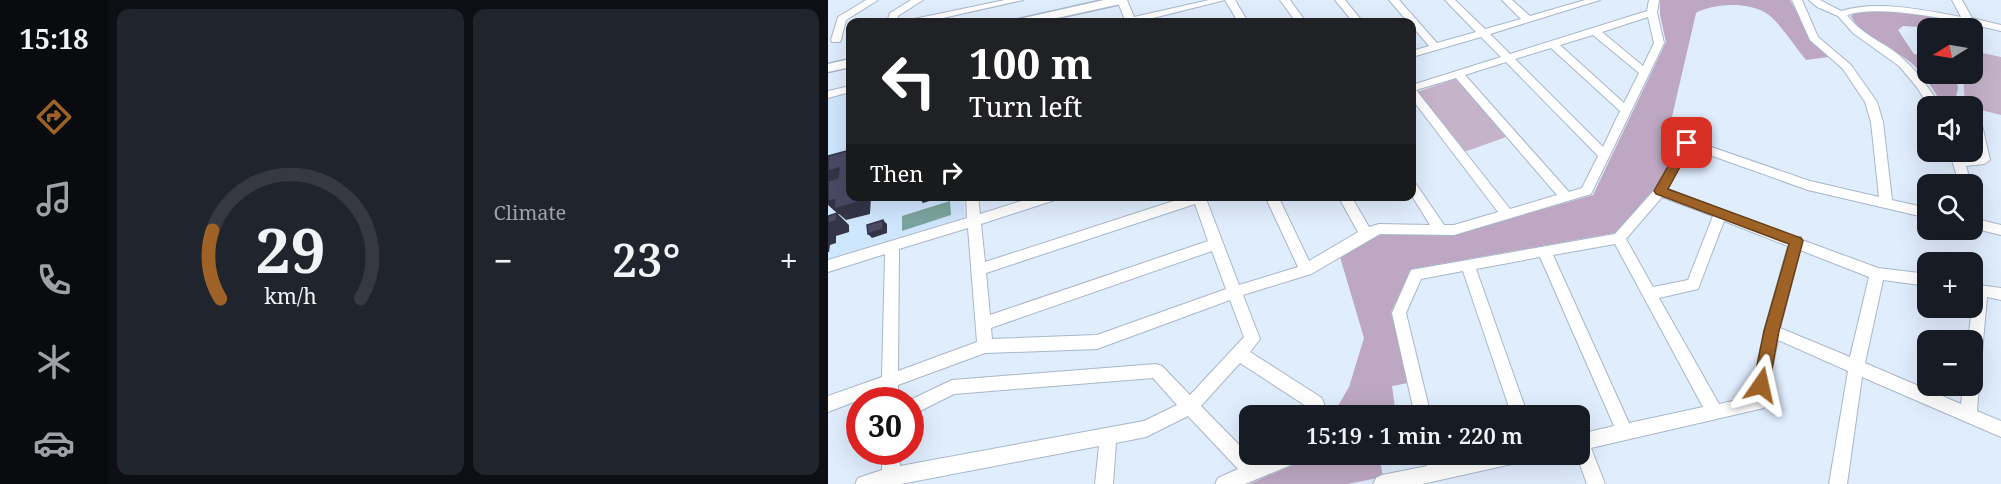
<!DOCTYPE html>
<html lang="en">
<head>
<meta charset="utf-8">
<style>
	body { margin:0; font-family:"Noto Serif",serif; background:#20242c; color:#f1f3f6; height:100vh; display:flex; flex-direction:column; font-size:22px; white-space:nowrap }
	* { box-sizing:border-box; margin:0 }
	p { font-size:20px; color:#9ea1a6 }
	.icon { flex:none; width:33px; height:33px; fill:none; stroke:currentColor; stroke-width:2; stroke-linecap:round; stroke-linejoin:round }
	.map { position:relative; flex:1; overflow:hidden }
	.details { display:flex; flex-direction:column; gap:9px; padding:9px; background:#0d0f14; width:720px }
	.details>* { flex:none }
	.hud { position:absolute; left:18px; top:18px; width:570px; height:183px; border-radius:12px; box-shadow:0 6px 24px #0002; background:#202124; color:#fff; overflow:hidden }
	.needle { width:39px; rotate:259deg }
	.fabs { position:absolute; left:1089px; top:18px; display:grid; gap:12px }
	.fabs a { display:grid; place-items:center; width:66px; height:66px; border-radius:12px; background:#171b24; box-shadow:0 6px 24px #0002; font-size:30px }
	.speed { position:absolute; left:18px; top:387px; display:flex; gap:12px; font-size:30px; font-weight:700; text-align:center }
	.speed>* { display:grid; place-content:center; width:78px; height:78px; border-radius:50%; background:#171b24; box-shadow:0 6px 24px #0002; line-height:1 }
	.speed .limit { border:9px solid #d22; background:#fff; color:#111 }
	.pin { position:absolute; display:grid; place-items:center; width:51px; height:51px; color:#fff; margin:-26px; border-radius:12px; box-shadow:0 3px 9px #0006 }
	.me { position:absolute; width:66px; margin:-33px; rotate:11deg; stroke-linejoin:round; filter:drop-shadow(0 0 4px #0008) }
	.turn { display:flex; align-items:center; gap:21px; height:126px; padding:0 24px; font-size:27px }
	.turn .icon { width:78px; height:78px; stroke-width:2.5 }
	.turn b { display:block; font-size:42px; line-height:51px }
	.then { display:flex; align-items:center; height:57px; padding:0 24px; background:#0003; gap:12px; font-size:22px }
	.big { font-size:45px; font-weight:600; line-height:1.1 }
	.details .card { flex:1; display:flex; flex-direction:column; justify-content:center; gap:9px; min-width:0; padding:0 21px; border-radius:12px; background:#20242c }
	.details .dial { align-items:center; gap:0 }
	.dial svg { height:156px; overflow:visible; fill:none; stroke:#363941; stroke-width:7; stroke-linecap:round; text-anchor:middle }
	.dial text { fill:#f1f3f6; stroke:none }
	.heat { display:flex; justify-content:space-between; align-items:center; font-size:33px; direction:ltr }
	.details .tiles { flex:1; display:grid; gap:9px; grid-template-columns:repeat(2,1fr) }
	.trip { position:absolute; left:411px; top:405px; width:351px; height:60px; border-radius:12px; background:#171b24; box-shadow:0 6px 24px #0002; font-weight:600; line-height:60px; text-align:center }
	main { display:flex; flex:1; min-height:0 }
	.tab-bar { display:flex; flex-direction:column; width:108px; justify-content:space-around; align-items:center; background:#090b0e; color:#9ea1a6 }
	.tab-bar .icon { width:42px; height:42px }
	.tab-bar .selected { color:#9f6226 }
	.tab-bar b { font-size:27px; color:#f1f3f6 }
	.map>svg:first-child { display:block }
	.built { fill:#cfe6ff }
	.green { fill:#c5b3ca }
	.forest { fill:#bda7c2 }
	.water { fill:#7ca49e }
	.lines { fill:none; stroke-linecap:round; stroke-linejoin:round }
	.minor-casing { stroke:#a7b7c9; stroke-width:2 }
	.tertiary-casing { stroke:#a7b7c9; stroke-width:3 }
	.minor { fill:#fff; fill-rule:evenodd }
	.tertiary { fill:#fff; fill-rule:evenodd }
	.shaded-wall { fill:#343447 }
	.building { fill:#4b4a65; stroke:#343447; stroke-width:1.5 }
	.route { fill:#9f6226; stroke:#674019; stroke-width:1.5 }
</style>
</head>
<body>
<main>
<nav class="tab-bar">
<b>15:18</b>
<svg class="icon selected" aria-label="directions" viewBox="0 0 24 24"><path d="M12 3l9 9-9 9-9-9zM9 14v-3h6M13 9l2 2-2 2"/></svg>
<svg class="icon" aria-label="music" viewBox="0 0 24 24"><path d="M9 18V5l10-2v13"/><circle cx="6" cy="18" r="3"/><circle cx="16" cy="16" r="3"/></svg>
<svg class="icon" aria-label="phone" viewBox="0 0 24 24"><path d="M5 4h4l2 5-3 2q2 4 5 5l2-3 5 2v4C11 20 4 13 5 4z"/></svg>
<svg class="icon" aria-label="climate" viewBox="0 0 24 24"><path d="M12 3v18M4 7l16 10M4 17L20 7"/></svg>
<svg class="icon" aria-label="car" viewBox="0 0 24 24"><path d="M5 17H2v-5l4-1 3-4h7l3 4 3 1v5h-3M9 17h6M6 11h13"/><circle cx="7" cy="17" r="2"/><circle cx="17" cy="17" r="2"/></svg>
</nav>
<section class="details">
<div class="tiles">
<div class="card dial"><svg viewBox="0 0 100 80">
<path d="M14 69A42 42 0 1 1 86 69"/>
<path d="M14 69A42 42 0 0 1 10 34" stroke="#9f6226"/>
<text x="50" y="56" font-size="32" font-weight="700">29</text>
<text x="50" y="72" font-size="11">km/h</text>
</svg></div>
<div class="card"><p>Climate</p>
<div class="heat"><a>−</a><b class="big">23°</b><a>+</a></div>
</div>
</div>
</section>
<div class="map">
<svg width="1173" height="484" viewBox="0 0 1173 484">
	<rect width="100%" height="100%" fill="#e0edfd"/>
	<path class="built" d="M 22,93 L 22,196 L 135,197 L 137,217 L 0,259 L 0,98 Z"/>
	<path class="green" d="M 1145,51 L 1173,57 L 1173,115 L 1137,106 L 1135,74 L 1144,74 Z
		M 630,78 L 681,136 L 636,152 L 589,92 Z"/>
	<path class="forest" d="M 832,0 L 962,0 L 982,37 L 1001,57 L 978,60 C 968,48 950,20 938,13 C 920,2 886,3 868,13 L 840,134 L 855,141 L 828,189 L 787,233 L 584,269 L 563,312 L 580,383 L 564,386 L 568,415 L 504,416 L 521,387 L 536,338 L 512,257 L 552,234 L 627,234 L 765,195 L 838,42 L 832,15 Z
		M 1029,10 L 1066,10 L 1119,16 L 1108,28 L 1075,26 L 1070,30 L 1086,54 L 1099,56 L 1100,74 L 1127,75 L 1130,88 L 1126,106 L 1115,106 C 1106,90 1096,73 1081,61 C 1063,47 1033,37 1023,16 Z
		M 482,455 L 551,455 L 555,477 L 520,484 L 421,484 L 479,459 Z"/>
	<path class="water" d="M 122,201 L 123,215 L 74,231 L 74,216 Z"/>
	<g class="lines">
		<g class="minor-casing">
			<path id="minor" d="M 38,0 L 50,0 L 18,20 L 13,40 L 12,42 L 4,42 L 3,40 L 10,17 Z
				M 83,0 L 95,0 L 70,16 L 69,22 L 59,22 L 62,13 Z
				M 177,0 L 195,0 L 97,22 L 81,22 L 86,19 Z
				M 289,0 L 299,0 L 306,17 L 381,0 L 407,0 L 420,22 L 410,22 L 397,0 L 309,22 L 294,22 L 297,20 Z
				M 452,0 L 462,0 L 478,22 L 468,22 Z
				M 507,0 L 517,0 L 535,22 L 525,22 Z
				M 561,0 L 571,0 L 609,43 L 648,32 L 617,0 L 627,0 L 657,29 L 693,19 L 674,0 L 684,0 L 702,16 L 757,0 L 772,0 L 662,34 L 682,54 L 819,11 L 821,0 L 831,0 L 829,13 L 836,43 L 763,194 L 626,235 L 552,234 L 483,274 L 415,295 L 432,339 L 422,352 L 494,398 L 500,416 L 484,416 L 481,408 L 412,363 L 373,406 L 428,462 L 447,454 L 477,454 L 475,460 L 417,484 L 387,484 L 390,478 L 410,469 L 360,416 L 318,437 L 288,443 L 285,484 L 267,484 L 271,446 L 73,484 L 27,484 L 30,478 L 54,470 L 54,452 L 70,452 L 72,466 L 316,421 L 349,405 L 325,378 L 126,394 L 82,416 L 82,400 L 124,380 L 328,364 L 334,366 L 362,395 L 416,337 L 402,300 L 269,349 L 157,353 L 70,385 L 70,400 L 54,400 L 54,391 L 0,412 L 0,396 L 54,377 L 57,254 L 0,272 L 0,260 L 139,218 L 138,196 L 150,196 L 152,214 L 209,196 L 232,196 L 230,199 L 153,224 L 157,262 L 361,196 L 377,196 L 411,285 L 470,267 L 437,196 L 450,196 L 481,261 L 530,232 L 510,196 L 523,196 L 541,227 L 551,224 L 602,225 L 584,196 L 584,182 L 588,184 L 616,225 L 626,225 L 670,212 L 584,99 L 584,85 L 673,57 L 653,37 L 584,57 L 584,51 L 601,46 L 584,26 L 584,22 L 580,22 ZM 820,17 L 826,43 L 815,66 L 774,32 ZM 765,35 L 811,73 L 796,103 L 732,45 ZM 723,48 L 792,111 L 775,147 L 687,59 ZM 678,62 L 770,156 L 754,188 L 741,192 L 637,75 ZM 628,78 L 729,195 L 682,209 L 588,90 ZM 367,204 L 380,241 L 162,315 L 158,273 ZM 140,228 L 149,342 L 70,371 L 71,249 ZM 384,251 L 398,289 L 269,335 L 164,339 L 163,328 Z
				M 964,0 L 974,0 L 990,37 L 1023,65 L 1049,102 L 1055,122 L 1064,200 L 1100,208 L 1100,218 L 980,190 L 862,148 L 839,189 L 966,237 L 973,237 L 974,240 L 1050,268 L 1100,274 L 1100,286 L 1055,280 L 1037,363 L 1133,404 L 1135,386 L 1144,386 L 1144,340 L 1140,340 L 1144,308 L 1144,284 L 1173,288 L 1173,300 L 1159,297 L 1152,375 L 1148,381 L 1151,386 L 1149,411 L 1173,421 L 1173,437 L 1034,377 L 1019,484 L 1001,484 L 1020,371 L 950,340 L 936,408 L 763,448 L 777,484 L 759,484 L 748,454 L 752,454 L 752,434 L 786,426 L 712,257 L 648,269 L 700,416 L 684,416 L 635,271 L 593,279 L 578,313 L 603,416 L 587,416 L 564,313 L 583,270 L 787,234 L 828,188 L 855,140 L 863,140 L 982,181 L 1051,197 L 1043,122 L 1037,102 L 1015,69 L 982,40 ZM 834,197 L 885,216 L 860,280 L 825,287 L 798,239 ZM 896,221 L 960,246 L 936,331 L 923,397 L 891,404 L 831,298 L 870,289 ZM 787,244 L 875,407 L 801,423 L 725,255 ZM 972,250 L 1041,277 L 1022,357 L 952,328 Z
				M 981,0 L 992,0 L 1013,11 C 1050,0 1096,10 1133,17 L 1124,0 L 1134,0 L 1144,18 L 1173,25 L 1173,31 C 1136,22 1054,3 1019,15 C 1031,31 1047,39 1063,49 C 1084,64 1099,84 1112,106 L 1101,106 L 1088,86 L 1071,66 L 1025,33 L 1010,16 L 989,7 Z
				M 22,86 L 22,92 L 0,98 L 0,91 Z
				M 1144,108 L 1151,112 L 1162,160 L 1156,164 L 1138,166 L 1143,184 L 1131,184 L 1125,163 L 1118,152 L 1130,152 L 1134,158 L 1149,157 L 1144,135 Z
				M 1144,218 L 1173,225 L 1173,235 L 1144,228 Z
				M 597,454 L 614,454 L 615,462 L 651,454 L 701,454 L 699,460 L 693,462 L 594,484 L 545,484 L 548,478 L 554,475 L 599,466 Z"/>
		</g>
		<g class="tertiary-casing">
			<path id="tertiary" d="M 276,0 L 299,0 L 297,3 L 211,22 L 190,22 L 191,19 Z
				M 22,59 L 22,67 L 0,72 L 0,64 Z"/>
		</g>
		<use href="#minor" class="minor"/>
		<use href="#tertiary" class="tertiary"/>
	</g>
	<path class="shaded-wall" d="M 11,168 L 22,180 L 0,186 L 0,171 Z
		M 31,196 L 43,196 L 42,214 L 18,220 L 11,214 L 10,214 L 21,225 L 21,232 L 8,236 L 8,243 L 2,245 L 1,252 L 0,252 L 0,223 L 9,213 L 0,205 L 0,201 L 7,200 Z
		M 89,196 L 118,196 L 95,203 Z
		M 55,220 L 59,224 L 59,233 L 44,238 L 40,234 Z"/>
	<path class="building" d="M 22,150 L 22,196 L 31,196 L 30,202 L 6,209 L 7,200 L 0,201 L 0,181 L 10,178 L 11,168 L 0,171 L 0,156 Z
		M 9,213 L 8,221 L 0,223 L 0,216 Z
		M 55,220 L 55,229 L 40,234 L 39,225 Z"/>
	<path class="route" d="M 859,139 L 865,143 L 840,189 L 973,238 L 975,241 L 951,331 L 941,385 L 939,391 L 933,393 L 927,391 L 925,385 L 936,331 L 961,244 L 828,194 L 826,191 L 855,140 Z"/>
</svg>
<div class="fabs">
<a><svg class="needle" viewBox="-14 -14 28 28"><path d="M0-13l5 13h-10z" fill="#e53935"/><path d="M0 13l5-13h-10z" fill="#9ea1a6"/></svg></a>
<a><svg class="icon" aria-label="sound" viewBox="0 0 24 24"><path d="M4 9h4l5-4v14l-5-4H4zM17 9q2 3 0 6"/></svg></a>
<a><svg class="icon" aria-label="search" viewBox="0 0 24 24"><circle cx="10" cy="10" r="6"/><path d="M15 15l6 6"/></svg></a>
<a>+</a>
<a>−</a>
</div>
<div class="speed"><div class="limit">30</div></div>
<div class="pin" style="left:859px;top:143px;background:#d93025"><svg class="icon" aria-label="arrive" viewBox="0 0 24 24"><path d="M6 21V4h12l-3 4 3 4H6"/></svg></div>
<svg class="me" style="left:933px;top:385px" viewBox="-20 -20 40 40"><path d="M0-17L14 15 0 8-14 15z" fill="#9f6226" stroke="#fff" stroke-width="4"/></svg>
<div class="trip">15:19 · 1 min · 220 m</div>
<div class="hud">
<div class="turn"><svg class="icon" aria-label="left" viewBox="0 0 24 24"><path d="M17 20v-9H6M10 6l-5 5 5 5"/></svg><div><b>100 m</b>Turn left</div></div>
<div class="then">Then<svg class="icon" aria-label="right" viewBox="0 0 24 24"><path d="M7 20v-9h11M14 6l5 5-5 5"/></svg></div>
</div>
</div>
</main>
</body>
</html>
